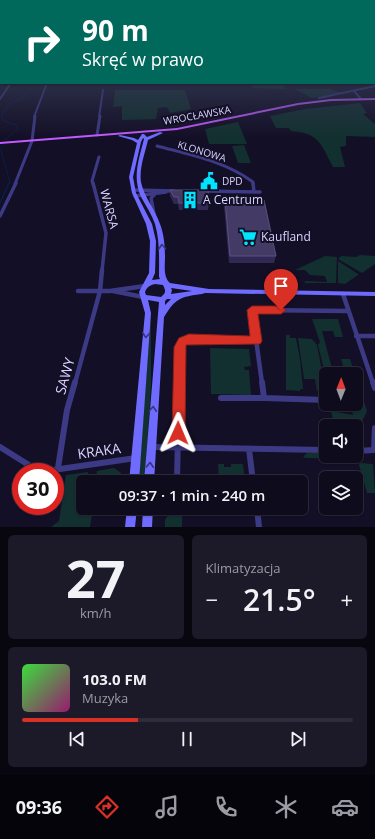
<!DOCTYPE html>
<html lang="pl">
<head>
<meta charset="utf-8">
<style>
	body { margin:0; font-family:"Open Sans",sans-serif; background:#1c1929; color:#f1f3f6; height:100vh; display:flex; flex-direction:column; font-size:15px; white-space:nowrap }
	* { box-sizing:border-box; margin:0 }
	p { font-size:13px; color:#9b9ba3 }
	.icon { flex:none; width:22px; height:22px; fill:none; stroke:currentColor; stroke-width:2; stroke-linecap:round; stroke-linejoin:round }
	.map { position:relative; height:527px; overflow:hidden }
	.sheet { display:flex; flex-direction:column; gap:8px; padding:8px; background:#08060f; flex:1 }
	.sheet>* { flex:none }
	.hud { position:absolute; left:0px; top:0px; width:375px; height:84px; box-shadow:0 1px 3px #0004,0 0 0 1px #2e2b3b; background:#00695c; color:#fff; overflow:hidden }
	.needle { width:26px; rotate:1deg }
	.buttons { position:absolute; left:319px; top:367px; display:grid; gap:8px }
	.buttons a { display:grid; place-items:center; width:44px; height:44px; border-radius:6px; background:#0e0b1c; box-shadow:0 1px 3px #0004,0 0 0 1px #2e2b3b; font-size:20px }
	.speed { position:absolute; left:12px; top:463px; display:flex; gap:8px; font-size:20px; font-weight:700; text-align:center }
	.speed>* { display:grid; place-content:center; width:52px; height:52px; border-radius:50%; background:#0e0b1c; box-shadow:0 1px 3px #0004,0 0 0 1px #2e2b3b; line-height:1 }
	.speed .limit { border:6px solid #d22; background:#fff; color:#111 }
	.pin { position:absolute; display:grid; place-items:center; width:34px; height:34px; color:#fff; margin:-41px -17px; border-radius:50% 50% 50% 0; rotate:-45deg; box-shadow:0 0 4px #0007 }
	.pin .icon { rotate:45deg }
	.me { position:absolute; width:44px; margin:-22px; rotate:1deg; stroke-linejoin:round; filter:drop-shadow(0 0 3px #0008) }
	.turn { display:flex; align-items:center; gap:14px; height:84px; padding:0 16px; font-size:18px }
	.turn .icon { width:52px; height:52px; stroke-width:2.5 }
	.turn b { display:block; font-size:28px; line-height:34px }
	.big { font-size:30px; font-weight:600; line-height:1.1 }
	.sheet .widget { flex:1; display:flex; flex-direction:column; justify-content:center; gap:6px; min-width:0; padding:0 14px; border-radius:6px; background:#1c1929 }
	.sheet .dial { align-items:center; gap:0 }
	.dial b { font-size:52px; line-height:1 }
	.song { display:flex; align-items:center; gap:12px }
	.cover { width:48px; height:48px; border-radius:6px; background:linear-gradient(135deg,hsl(120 70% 55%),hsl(320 70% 35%)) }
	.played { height:4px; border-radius:2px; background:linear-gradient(90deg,#d93025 35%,#2e2b3b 35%) }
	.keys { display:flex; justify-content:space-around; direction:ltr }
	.heat { display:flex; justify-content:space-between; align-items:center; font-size:22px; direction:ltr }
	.sheet .tiles { flex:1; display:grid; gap:8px; grid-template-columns:1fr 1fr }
	.widget:last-child { grid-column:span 2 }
	.trip { position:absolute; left:76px; top:475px; width:232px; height:40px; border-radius:6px; background:#0e0b1c; box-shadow:0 1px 3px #0004,0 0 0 1px #2e2b3b; font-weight:600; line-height:40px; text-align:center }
	.tab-bar { display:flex; height:64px; justify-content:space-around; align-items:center; background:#06040b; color:#9b9ba3 }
	.tab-bar .icon { width:28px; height:28px }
	.tab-bar .on { color:#d93025 }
	.tab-bar b { font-size:18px; color:#f1f3f6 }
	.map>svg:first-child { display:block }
	.green { fill:#12302f }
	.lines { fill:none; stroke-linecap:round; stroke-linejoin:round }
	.stream-far1 { stroke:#0a1f44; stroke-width:1 }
	.stream { stroke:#0a1f44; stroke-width:1.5 }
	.street-far4 { stroke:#3d3a85; stroke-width:2 }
	.street-far3 { stroke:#3d3a85; stroke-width:3 }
	.street-far2 { stroke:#3d3a85; stroke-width:3.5 }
	.street-far1 { stroke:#3d3a85; stroke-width:4.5 }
	.street { stroke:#3d3a85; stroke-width:6 }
	.secondary { fill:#6f6bff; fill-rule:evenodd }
	.primary { fill:#c25bff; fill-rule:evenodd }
	.wall { fill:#312854 }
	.building { fill:#433a66; stroke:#5a527e }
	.oneway { stroke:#38347d }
	.route { fill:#d93025; stroke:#8d1f18 }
	.labels { text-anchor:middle; stroke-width:4; stroke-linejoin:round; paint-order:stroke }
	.far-street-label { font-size:10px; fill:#d9d4ff; stroke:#130f26 }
	.far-poi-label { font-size:10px; fill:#d9d4ff; stroke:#130f26; text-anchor:start }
	.poi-label { font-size:12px; fill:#d9d4ff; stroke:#130f26; text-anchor:start }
	.street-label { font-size:12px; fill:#d9d4ff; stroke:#130f26 }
	.near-street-label { font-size:14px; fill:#d9d4ff; stroke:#130f26 }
</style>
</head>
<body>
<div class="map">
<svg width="375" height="527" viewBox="0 0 375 527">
	<rect width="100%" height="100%" fill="#130f26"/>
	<path class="green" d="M 250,83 L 282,83 L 286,89 L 253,88 Z
		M 295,89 L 330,89 L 342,93 L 312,98 Z
		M 115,90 L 185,90 L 191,109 L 170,113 L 167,107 L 158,108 L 156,119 L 122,120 L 122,106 L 113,107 Z
		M 360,103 L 367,113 L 363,114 L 375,124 L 375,137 L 346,136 L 346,146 L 340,147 L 345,167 L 333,167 C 321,144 319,133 291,131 L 289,128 L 276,128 L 270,116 L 305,109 Z
		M 238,122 L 247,144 L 209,144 L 205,129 Z
		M 244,145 L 251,163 L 238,163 L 232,146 Z
		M 360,255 L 375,256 L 375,264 L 362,273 L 338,259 L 341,256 L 356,257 Z
		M 325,256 L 337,257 L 336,283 L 304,283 L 306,281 L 327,282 L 325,276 L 310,275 L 305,270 L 295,270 Z
		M 338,261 L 358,274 L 358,275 L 345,284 L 338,283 Z
		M 151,313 L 151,387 L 145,476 L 139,476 Z
		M 312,319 L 338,319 L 343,337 L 335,337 L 333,331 L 322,331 L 333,372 L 345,373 L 341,359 L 350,359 L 355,374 L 326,374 L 326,378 L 318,345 L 320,342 Z
		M 286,335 L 290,335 L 290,338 L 296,338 L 300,359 L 303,389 L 300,389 L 300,391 L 286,390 Z
		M 298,338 L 312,339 L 317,345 L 325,387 L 322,391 L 317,391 L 315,379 L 304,379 Z
		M 210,348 L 249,349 L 251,366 L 244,367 L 245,370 L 249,370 L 251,395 L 211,394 Z
		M 356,377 L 367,411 L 358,430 L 356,431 L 356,426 L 335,426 L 331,412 L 336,410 L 337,412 L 353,415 L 352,411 L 357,411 L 355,404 Z
		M 307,453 L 326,453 L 326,456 L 352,456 L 353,459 L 306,458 L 303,457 Z
		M 360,463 L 373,464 L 375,493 L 367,493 L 359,465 Z
		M 218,464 L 224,464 L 224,467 L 231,467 L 231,464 L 243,464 L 245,482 L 219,482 Z
		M 114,468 L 121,473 L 120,482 L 103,482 L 101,480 L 95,482 L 97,471 Z
		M 88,472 L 88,482 L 83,482 L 83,508 L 90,508 L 92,515 L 90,527 L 51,527 L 59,521 L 66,475 Z
		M 170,512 L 174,515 L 182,516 L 182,527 L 165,527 L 165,520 Z"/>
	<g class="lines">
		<path class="stream-far1" d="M 5,140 L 18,129 L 16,125 L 4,121 L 1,115 L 9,104 L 21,99 L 31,87 L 30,83
			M 2,148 L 1,151 L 10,182 L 9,184"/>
		<path class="stream" d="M 0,203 L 9,183"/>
		<path class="street-far4" d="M 354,91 L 361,99
			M 319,98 L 375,86
			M 0,99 L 11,83
			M 34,117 L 47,83
			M 99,117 L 103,90"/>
		<path class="street-far3" d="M 97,135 L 100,116
			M 157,146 C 191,155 224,161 253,182 L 253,184
			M 15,184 L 32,141 L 35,116
			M 93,184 L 92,181 L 99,157"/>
		<path class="street-far2" d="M 93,183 L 106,233 L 102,271
			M 253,183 L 254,192
			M 133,190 L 174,191
			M 205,191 L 260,192
			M 135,196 L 166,192
			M 154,214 L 151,198 L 156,193
			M 0,216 L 16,183"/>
		<path class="street-far1" d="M 78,291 L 110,291 L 145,286
			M 113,291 L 143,297
			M 343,294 L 373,383
			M 356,336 L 375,336
			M 75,383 L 100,291 L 102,270
			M 179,383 L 180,347 L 182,341 L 189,339 L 256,341
			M 262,383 L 252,310 L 348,311"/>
		<path class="street" d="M 262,382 L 264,398 L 326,400
			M 373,382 L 375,388
			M 221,398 L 264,398
			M 0,447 L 32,467 L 46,471 L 136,458
			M 151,447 L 326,450
			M 249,449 L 253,482
			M 356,451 L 374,450 L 375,428
			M 58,468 L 67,410 L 75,382
			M 177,482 L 179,382
			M 177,508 L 177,511
			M 257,508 L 259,527"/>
		<path class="secondary" d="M 160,132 L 163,133 L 148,140 C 145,153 139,168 141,182 C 144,197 155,209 160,224 C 164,234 165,247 165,257 C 165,265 163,277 170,283 L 209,289 L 375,292 L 375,296 L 205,293 L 202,294 C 180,297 176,298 164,317 L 154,482 L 144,482 L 159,302 L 148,300 L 151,313 L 139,482 L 129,482 L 145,313 L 139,292 L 149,273 L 150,241 L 146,224 L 132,193 L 129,177 L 137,143 L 132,140 L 118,136 L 120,135 L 134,138 L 138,140 L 142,134 L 144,134 L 147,137 ZM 143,138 L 144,139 C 139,159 132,177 141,197 C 146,206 152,215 155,224 C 160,241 159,260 159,277 L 160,279 L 152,280 L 155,273 L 156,241 L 152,224 L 136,193 L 133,177 L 141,142 ZM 155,284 L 163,285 C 166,291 166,293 161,297 L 146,295 L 145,292 C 147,287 150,285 155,284 ZM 171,288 L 192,291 L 171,294 L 172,290 ZM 167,299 L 171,299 L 165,305 L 165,301 Z
			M 127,508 L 137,508 L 135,527 L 125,527 Z
			M 143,508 L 153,508 L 152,527 L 142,527 Z"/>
		<path class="primary" d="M 375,98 L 375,100 L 331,101 L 298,105 L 177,130 L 0,144 L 0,142 L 177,128 L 298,103 L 331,99 Z"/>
	</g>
	<path class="wall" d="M 170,190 L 209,203 L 208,210 L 179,210 L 178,204 L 174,204 L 170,196 Z
		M 225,199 L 276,256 L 274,263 L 229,263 L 224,206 Z"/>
	<path class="building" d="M 170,190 L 208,190 L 209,203 L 179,203 L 178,197 L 174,197 Z
		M 225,199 L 264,200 L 276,256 L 230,256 Z"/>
	<defs><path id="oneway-chevron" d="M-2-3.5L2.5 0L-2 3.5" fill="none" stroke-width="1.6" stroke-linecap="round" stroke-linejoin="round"/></defs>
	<g class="oneway">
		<use href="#oneway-chevron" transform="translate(162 247) rotate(-93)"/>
		<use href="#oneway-chevron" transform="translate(146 335) rotate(95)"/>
		<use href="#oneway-chevron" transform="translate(153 409) rotate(-86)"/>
		<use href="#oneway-chevron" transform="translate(150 465) rotate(-87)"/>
	</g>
	<linearGradient id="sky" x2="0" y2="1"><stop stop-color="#0a0815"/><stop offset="0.46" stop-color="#333752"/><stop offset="1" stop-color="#333752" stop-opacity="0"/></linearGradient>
	<rect width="375" height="138" fill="url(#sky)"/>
	<path class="route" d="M 252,306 L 281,306 L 286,310 L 281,314 L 258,314 L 262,341 L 260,344 L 186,345 L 185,433 L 183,438 L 178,440 L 174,438 L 172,433 L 174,347 L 179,338 L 189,334 L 250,336 L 247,310 Z"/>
	<defs>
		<g id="civic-bare" transform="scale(1.38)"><path d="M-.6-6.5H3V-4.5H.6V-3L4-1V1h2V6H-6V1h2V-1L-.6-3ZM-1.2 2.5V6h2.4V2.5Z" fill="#00e5ff" stroke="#130f26" stroke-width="2.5" paint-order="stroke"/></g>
		<g id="building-bare" transform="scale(1.38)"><path d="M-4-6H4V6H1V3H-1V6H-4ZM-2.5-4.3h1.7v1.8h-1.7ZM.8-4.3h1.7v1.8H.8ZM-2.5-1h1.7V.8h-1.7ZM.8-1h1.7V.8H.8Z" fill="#00e5ff" stroke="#130f26" stroke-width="2.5" paint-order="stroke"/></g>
		<g id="supermarket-bare" transform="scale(1.38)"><path d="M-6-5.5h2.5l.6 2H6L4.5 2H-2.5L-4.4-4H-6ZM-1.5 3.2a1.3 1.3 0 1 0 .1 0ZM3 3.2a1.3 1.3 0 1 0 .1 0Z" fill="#00e5ff" stroke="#130f26" stroke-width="2.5" paint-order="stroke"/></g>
	</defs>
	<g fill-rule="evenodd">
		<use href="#civic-bare" x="209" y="181"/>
		<use href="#building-bare" x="190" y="200"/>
		<use href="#supermarket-bare" x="248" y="237"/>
	</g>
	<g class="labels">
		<g class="far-street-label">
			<text transform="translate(197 115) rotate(-10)" y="4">WROCŁAWSKA</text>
			<text transform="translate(202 151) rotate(17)" y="4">KLONOWA</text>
		</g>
		<g class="far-poi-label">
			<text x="222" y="185">DPD</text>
		</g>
		<g class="poi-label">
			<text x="203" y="204">A Centrum</text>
			<text x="261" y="241">Kaufland</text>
		</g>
		<g class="street-label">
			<text transform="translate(109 209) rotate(75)" y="4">WARSA</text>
		</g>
		<g class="near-street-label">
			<text transform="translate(65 376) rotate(-74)" y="5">SAWY</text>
			<text transform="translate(99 451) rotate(-8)" y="5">KRAKA</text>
		</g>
	</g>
</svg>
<div class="buttons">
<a><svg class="needle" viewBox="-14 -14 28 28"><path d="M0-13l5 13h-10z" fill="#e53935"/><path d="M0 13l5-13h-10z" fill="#9b9ba3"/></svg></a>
<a><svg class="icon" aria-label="sound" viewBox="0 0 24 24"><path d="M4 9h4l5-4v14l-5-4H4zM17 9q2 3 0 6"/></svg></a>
<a><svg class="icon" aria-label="layers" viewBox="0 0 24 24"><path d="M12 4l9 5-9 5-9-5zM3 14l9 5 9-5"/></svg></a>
</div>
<div class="speed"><div class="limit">30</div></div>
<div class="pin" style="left:281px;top:310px;background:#d93025"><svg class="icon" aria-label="arrive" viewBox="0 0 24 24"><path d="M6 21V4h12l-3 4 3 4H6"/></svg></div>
<svg class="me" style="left:178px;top:433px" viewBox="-20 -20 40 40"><path d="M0-17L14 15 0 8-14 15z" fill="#d93025" stroke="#fff" stroke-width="4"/></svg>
<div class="trip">09:37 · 1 min · 240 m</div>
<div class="hud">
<div class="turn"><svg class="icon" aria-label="right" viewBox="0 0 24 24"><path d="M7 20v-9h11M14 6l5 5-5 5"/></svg><div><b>90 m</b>Skręć w prawo</div></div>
</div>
</div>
<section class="sheet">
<div class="tiles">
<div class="widget dial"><b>27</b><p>km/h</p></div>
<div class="widget"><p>Klimatyzacja</p>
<div class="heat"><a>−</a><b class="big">21.5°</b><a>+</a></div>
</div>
<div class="widget">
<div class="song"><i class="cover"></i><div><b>103.0 FM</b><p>Muzyka</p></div></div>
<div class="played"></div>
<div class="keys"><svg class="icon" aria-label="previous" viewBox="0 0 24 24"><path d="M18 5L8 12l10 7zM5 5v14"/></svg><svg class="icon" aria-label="pause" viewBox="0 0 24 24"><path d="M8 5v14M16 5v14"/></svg><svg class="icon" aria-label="next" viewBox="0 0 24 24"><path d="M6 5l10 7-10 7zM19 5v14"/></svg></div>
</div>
</div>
</section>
<nav class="tab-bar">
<b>09:36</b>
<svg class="icon on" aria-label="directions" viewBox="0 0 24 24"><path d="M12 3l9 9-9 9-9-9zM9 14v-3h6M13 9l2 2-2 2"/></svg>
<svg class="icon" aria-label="music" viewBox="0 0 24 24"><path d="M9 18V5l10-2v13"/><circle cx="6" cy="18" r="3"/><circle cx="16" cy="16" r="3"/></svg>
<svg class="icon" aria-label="phone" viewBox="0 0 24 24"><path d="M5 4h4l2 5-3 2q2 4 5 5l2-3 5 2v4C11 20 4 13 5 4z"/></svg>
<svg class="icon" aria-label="climate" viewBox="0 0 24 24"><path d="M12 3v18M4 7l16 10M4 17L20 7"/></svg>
<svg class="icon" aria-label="car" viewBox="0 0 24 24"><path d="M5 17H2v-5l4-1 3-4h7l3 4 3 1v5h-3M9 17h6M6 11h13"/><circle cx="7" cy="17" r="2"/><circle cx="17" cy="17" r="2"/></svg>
</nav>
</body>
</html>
